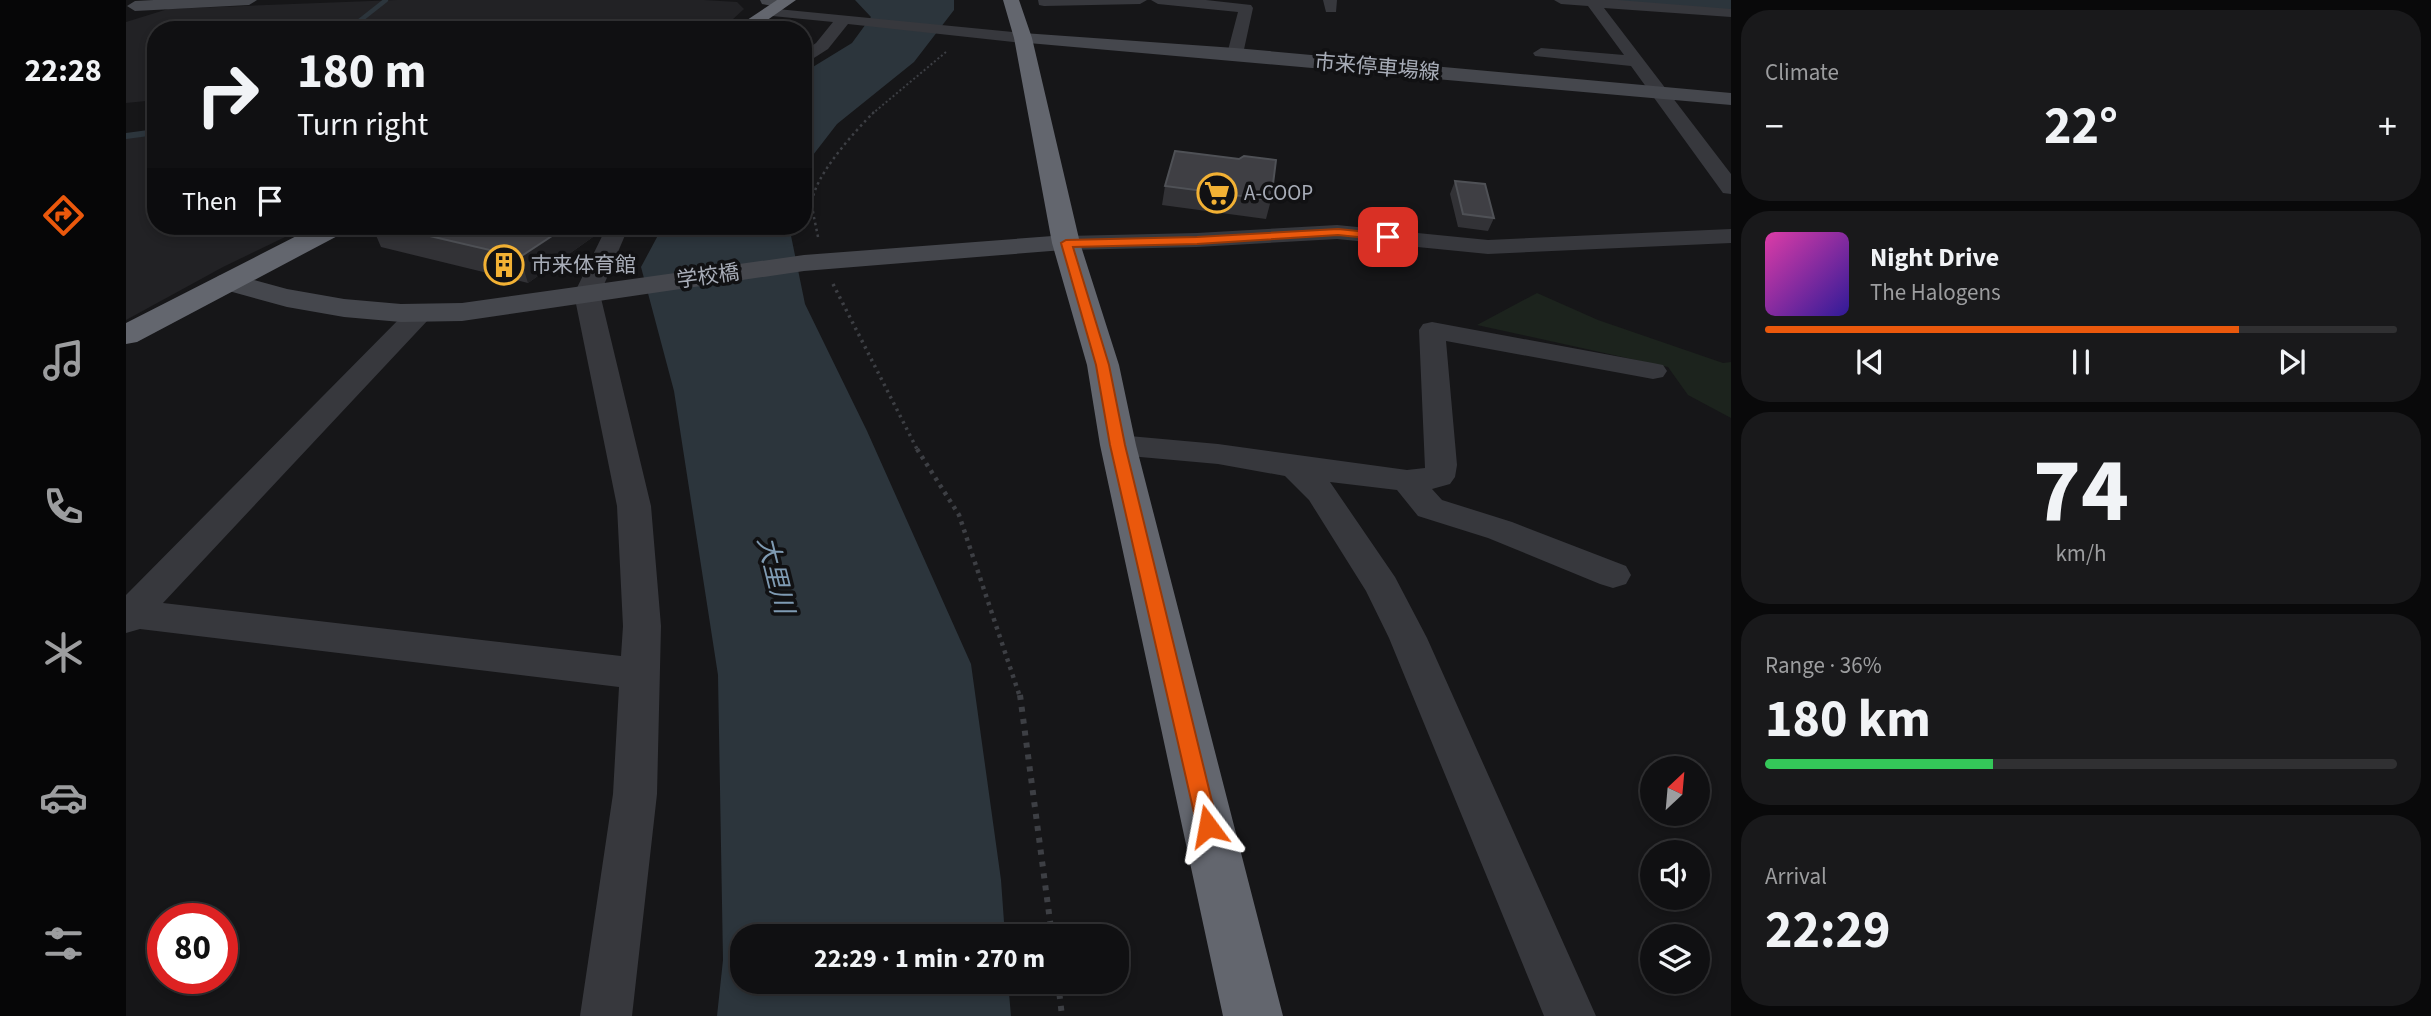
<!DOCTYPE html>
<html lang="en">
<head>
<meta charset="utf-8">
<style>
	body { margin:0; font-family:"Source Sans 3","Noto Sans JP",sans-serif; background:#19191b; color:#f1f3f6; height:100vh; display:flex; flex-direction:column; font-size:26px; white-space:nowrap }
	* { box-sizing:border-box; margin:0 }
	p { font-size:23px; color:#9c9d9f }
	.icon { flex:none; width:38px; height:38px; fill:none; stroke:currentColor; stroke-width:2; stroke-linecap:round; stroke-linejoin:round }
	.map { position:relative; flex:1; overflow:hidden }
	.side { display:flex; flex-direction:column; gap:10px; padding:10px; background:#09090a; width:700px }
	.side>* { flex:none }
	.top-card { position:absolute; left:21px; top:21px; width:665px; height:214px; border-radius:28px; box-shadow:0 4px 10px #0003,0 0 0 2px #303032; background:#101012; color:#f1f3f6; overflow:hidden }
	.needle { width:46px; rotate:26deg }
	.tools { position:absolute; left:1514px; top:756px; display:grid; gap:14px }
	.tools a { display:grid; place-items:center; width:70px; height:70px; border-radius:50%; background:#101012; box-shadow:0 4px 10px #0003,0 0 0 2px #303032; font-size:35px }
	.speed { position:absolute; left:21px; top:903px; display:flex; gap:14px; font-size:35px; font-weight:700; text-align:center }
	.speed>* { display:grid; place-content:center; width:91px; height:91px; border-radius:50%; background:#101012; box-shadow:0 4px 10px #0003,0 0 0 2px #303032; line-height:1 }
	.speed .limit { border:10px solid #d22; background:#fff; color:#111 }
	.pin { position:absolute; display:grid; place-items:center; width:60px; height:60px; color:#fff; margin:-30px; border-radius:14px; box-shadow:0 4px 10px #0006 }
	.me { position:absolute; width:77px; margin:-38px; rotate:347deg; stroke-linejoin:round; filter:drop-shadow(0 0 5px #0008) }
	.turn { display:flex; align-items:center; gap:24px; height:147px; padding:0 35px; font-size:32px }
	.turn .icon { width:91px; height:91px; stroke-width:2.5 }
	.turn b { display:block; font-size:49px; line-height:60px }
	.then { display:flex; align-items:center; height:66px; padding:0 35px; background:#0003; gap:14px; font-size:26px }
	.big { font-size:52px; font-weight:700; line-height:1.1 }
	.side .tile { flex:1; display:flex; flex-direction:column; justify-content:center; gap:10px; min-width:0; padding:0 24px; border-radius:28px; background:#19191b }
	.side .dial { align-items:center; gap:0 }
	.dial b { font-size:91px; line-height:1 }
	.song { display:flex; align-items:center; gap:21px }
	.cover { width:84px; height:84px; border-radius:10px; background:linear-gradient(135deg,hsl(320 70% 55%),hsl(250 70% 35%)) }
	.played { height:7px; border-radius:4px; background:linear-gradient(90deg,#ea580c 75%,#303032 75%) }
	.keys { display:flex; justify-content:space-around; direction:ltr }
	.heat { display:flex; justify-content:space-between; align-items:center; font-size:38px; direction:ltr }
	.charge { height:10px; border-radius:5px; background:linear-gradient(90deg,#34c759 36%,#303032 0) }
	.trip { position:absolute; left:604px; top:924px; width:399px; height:70px; border-radius:28px; background:#101012; box-shadow:0 4px 10px #0003,0 0 0 2px #303032; font-weight:700; line-height:70px; text-align:center }
	main { display:flex; flex:1; min-height:0 }
	.menu { display:flex; flex-direction:column; width:126px; justify-content:space-around; align-items:center; background:#060607; color:#9c9d9f }
	.menu .icon { width:49px; height:49px }
	.menu .selected { color:#ea580c }
	.menu b { font-size:32px; color:#f1f3f6 }
	.map>svg:first-child { display:block }
	.built { fill:#222225 }
	.green { fill:#1c231d }
	.water { fill:#2c353c }
	.lines { fill:none; stroke-linecap:round; stroke-linejoin:round }
	.stream-far1 { stroke:#2c353c; stroke-width:4.5 }
	.stream { stroke:#2c353c; stroke-width:6 }
	.river { fill:#2c353c; fill-rule:evenodd }
	.path-far4 { stroke:#3d3f44; stroke-width:2; stroke-dasharray:2 2.5; stroke-linecap:butt }
	.path-far3 { stroke:#3d3f44; stroke-width:2.5; stroke-dasharray:2.5 3.5; stroke-linecap:butt }
	.path-far2 { stroke:#3d3f44; stroke-width:3.5; stroke-dasharray:2.5 4.5; stroke-linecap:butt }
	.path-far1 { stroke:#3d3f44; stroke-width:4.5; stroke-dasharray:3.5 5; stroke-linecap:butt }
	.path { stroke:#3d3f44; stroke-width:6; stroke-dasharray:5 7; stroke-linecap:butt }
	.street { fill:#37383d; fill-rule:evenodd }
	.secondary { fill:#45474d; fill-rule:evenodd }
	.highway { fill:#63666e; fill-rule:evenodd }
	.wall { fill:#323236 }
	.shaded-wall { fill:#212124 }
	.building { fill:#3f3f44; stroke:#4f5156; stroke-width:2 }
	.route { fill:#ea580c; stroke:#983908; stroke-width:2 }
	.labels { text-anchor:middle; stroke-width:7; stroke-linejoin:round; paint-order:stroke }
	.far-street-label { font-size:21px; fill:#a8adb8; stroke:#111113 }
	.far-poi-label { font-size:21px; fill:#a8adb8; stroke:#111113; text-anchor:start }
	.water-label { font-size:26px; font-style:italic; fill:#7f9bb3; stroke:#111113 }
</style>
</head>
<body>
<main>
<nav class="menu">
<b>22:28</b>
<svg class="icon selected" aria-label="directions" viewBox="0 0 24 24"><path d="M12 3l9 9-9 9-9-9zM9 14v-3h6M13 9l2 2-2 2"/></svg>
<svg class="icon" aria-label="music" viewBox="0 0 24 24"><path d="M9 18V5l10-2v13"/><circle cx="6" cy="18" r="3"/><circle cx="16" cy="16" r="3"/></svg>
<svg class="icon" aria-label="phone" viewBox="0 0 24 24"><path d="M5 4h4l2 5-3 2q2 4 5 5l2-3 5 2v4C11 20 4 13 5 4z"/></svg>
<svg class="icon" aria-label="climate" viewBox="0 0 24 24"><path d="M12 3v18M4 7l16 10M4 17L20 7"/></svg>
<svg class="icon" aria-label="car" viewBox="0 0 24 24"><path d="M5 17H2v-5l4-1 3-4h7l3 4 3 1v5h-3M9 17h6M6 11h13"/><circle cx="7" cy="17" r="2"/><circle cx="17" cy="17" r="2"/></svg>
<svg class="icon" aria-label="filters" viewBox="0 0 24 24"><path d="M4 7h16M4 17h16"/><circle cx="9" cy="7" r="2"/><circle cx="15" cy="17" r="2"/></svg>
</nav>
<div class="map">
<svg width="1605" height="1016" viewBox="0 0 1605 1016">
	<rect width="100%" height="100%" fill="#161618"/>
	<path class="built" d="M 271,0 L 578,0 L 611,2 L 618,9 L 595,30 L 30,30 L 30,100 L 0,103 L 0,22 L 42,9 Z
		M 30,135 L 30,226 L 182,226 L 97,267 L 0,320 L 0,138 Z"/>
	<path class="green" d="M 1411,293 L 1472,320 L 1597,363 L 1605,362 L 1605,418 L 1562,395 L 1542,367 L 1351,325 Z"/>
	<path class="water" d="M 729,0 L 828,0 L 828,10 L 788,62 L 711,124 L 677,168 L 677,73 L 726,43 L 745,17 Z
		M 537,226 L 663,226 L 679,304 L 741,431 L 845,664 L 875,880 L 879,936 L 616,936 L 616,982 L 882,982 L 885,1016 L 591,1016 L 597,960 L 592,675 L 548,391 L 515,267 Z"/>
	<g class="lines">
		<path class="stream-far1" d="M 222,30 L 260,0"/>
		<path class="stream" d="M 0,136 L 30,132"/>
		<path class="river" d="M 1481,0 L 1605,0 L 1605,15 L 1494,8 L 1485,5 Z"/>
		<path class="path-far4" d="M 746,114 L 820,52"/>
		<path class="path-far3" d="M 692,237 C 690,226 687,215 686,204 C 686,178 730,130 748,112"/>
		<path class="path-far2" d="M 707,284 L 792,451"/>
		<path class="path-far1" d="M 791,449 L 833,515 L 894,697"/>
		<path class="path" d="M 894,695 L 926,936
			M 932,982 L 936,1016"/>
		<path class="street" d="M 912,0 L 1021,0 L 1014,4 L 918,6 L 913,5 Z
			M 1025,0 L 1080,0 L 1125,5 L 1127,8 L 1117,54 L 1109,59 L 1101,54 L 1112,12 L 1032,4 Z
			M 1197,0 L 1211,0 L 1210,12 L 1200,12 Z
			M 1428,0 L 1492,0 L 1605,9 L 1605,17 L 1478,8 L 1605,174 L 1605,194 L 1597,193 L 1505,66 L 1409,56 L 1407,53 L 1415,48 L 1498,55 L 1462,6 L 1435,4 Z
			M 641,8 L 897,33 L 905,38 L 897,43 L 722,24 L 702,49 L 677,65 L 677,52 L 690,43 L 707,22 L 636,15 L 634,12 Z
			M 1211,225 L 1362,240 L 1605,229 L 1605,243 L 1362,254 L 1211,239 L 1071,247 L 940,250 L 932,248 L 928,243 L 932,238 L 940,236 L 1071,233 Z
			M 481,226 L 503,226 L 474,294 L 525,506 L 535,626 L 531,794 L 506,1016 L 454,1016 L 487,794 L 493,687 L 14,629 L 0,633 L 0,595 L 284,308 L 293,306 L 302,308 L 306,314 L 302,320 L 37,603 L 495,656 L 497,626 L 491,506 L 448,294 Z
			M 1306,322 L 1527,363 L 1537,365 L 1541,371 L 1537,377 L 1527,379 L 1320,341 L 1331,465 L 1329,477 L 1324,484 L 1306,489 L 1316,500 L 1386,522 L 1500,566 L 1505,575 L 1500,584 L 1487,588 L 1474,584 L 1362,538 L 1292,516 L 1271,490 L 1204,482 L 1269,577 L 1301,638 L 1470,1016 L 1418,1016 L 1263,638 L 1240,591 L 1183,500 L 1159,476 L 1092,464 L 992,455 L 981,452 L 977,445 L 981,438 L 992,435 L 1092,444 L 1281,470 L 1299,468 L 1293,330 L 1297,324 Z"/>
		<path class="secondary" d="M 28,0 L 131,0 L 123,5 L 9,11 L 1,6 L 9,1 Z
			M 634,0 L 663,0 L 665,3 L 657,8 L 636,4 Z
			M 897,33 L 1109,48 L 1605,93 L 1605,105 L 891,42 L 888,38 L 891,34 Z
			M 940,235 L 950,237 L 954,243 L 950,249 L 678,271 L 336,321 L 275,322 L 218,317 L 161,307 L 92,288 L 88,282 L 92,276 L 102,273 L 161,289 L 218,299 L 275,304 L 336,303 L 678,255 Z"/>
		<path class="highway" d="M 651,0 L 670,0 L 627,30 L 606,30 Z
			M 877,0 L 893,0 L 906,38 L 954,243 L 993,365 L 1010,445 L 1157,1016 L 1097,1016 L 974,445 L 961,365 L 926,243 L 888,38 Z
			M 190,226 L 223,226 L 219,232 L 11,342 L 0,344 L 0,323 Z"/>
	</g>
	<path class="wall" d="M 1329,181 L 1368,218 L 1362,231 L 1332,227 L 1324,194 Z
		M 1039,186 L 1145,200 L 1140,219 L 1036,205 Z
		M 246,226 L 473,226 L 474,232 L 402,283 L 255,247 Z"/>
	<path class="shaded-wall" d="M 441,226 L 473,226 L 474,232 L 402,283 L 394,257 Z"/>
	<path class="building" d="M 1049,151 L 1113,159 L 1118,156 L 1150,160 L 1145,200 L 1039,186 Z
		M 1329,181 L 1359,184 L 1368,218 L 1337,214 Z
		M 261,226 L 441,226 L 394,257 Z"/>
	<path class="route" d="M 1212,229 L 1262,234 L 1267,237 L 1262,240 L 1212,235 L 1071,244 L 947,247 L 983,365 L 999,445 L 1092,826 L 1089,833 L 1082,836 L 1074,833 L 1071,826 L 984,445 L 970,365 L 935,243 L 940,240 L 1071,237 Z"/>
	<defs>
		<g id="supermarket-ring" transform="scale(2.0125)"><circle r="9.5" fill="#111113" stroke="#f2b134" stroke-width="1.5"/><path d="M-6-5.5h2.5l.6 2H6L4.5 2H-2.5L-4.4-4H-6ZM-1.5 3.2a1.3 1.3 0 1 0 .1 0ZM3 3.2a1.3 1.3 0 1 0 .1 0Z" fill="#f2b134"/></g>
		<g id="building-ring" transform="scale(2.0125)"><circle r="9.5" fill="#111113" stroke="#f2b134" stroke-width="1.5"/><path d="M-4-6H4V6H1V3H-1V6H-4ZM-2.5-4.3h1.7v1.8h-1.7ZM.8-4.3h1.7v1.8H.8ZM-2.5-1h1.7V.8h-1.7ZM.8-1h1.7V.8H.8Z" fill="#f2b134"/></g>
	</defs>
	<g fill-rule="evenodd">
		<use href="#supermarket-ring" x="1091" y="193"/>
		<use href="#building-ring" x="378" y="265"/>
	</g>
	<g class="labels">
		<g class="far-street-label">
			<text transform="translate(1251 67) rotate(5)" y="7">市来停車場線</text>
			<text transform="translate(582 276) rotate(-8)" y="7">学校橋</text>
		</g>
		<g class="far-poi-label">
			<text x="1118" y="200">A-COOP</text>
			<text x="405" y="272">市来体育館</text>
		</g>
		<g class="water-label">
			<text transform="translate(650 575) rotate(76)" y="9">大里川</text>
		</g>
	</g>
</svg>
<div class="tools">
<a><svg class="needle" viewBox="-14 -14 28 28"><path d="M0-13l5 13h-10z" fill="#e53935"/><path d="M0 13l5-13h-10z" fill="#9c9d9f"/></svg></a>
<a><svg class="icon" aria-label="sound" viewBox="0 0 24 24"><path d="M4 9h4l5-4v14l-5-4H4zM17 9q2 3 0 6"/></svg></a>
<a><svg class="icon" aria-label="layers" viewBox="0 0 24 24"><path d="M12 4l9 5-9 5-9-5zM3 14l9 5 9-5"/></svg></a>
</div>
<div class="speed"><div class="limit">80</div></div>
<div class="pin" style="left:1262px;top:237px;background:#d93025"><svg class="icon" aria-label="arrive" viewBox="0 0 24 24"><path d="M6 21V4h12l-3 4 3 4H6"/></svg></div>
<svg class="me" style="left:1082px;top:826px" viewBox="-20 -20 40 40"><path d="M0-17L14 15 0 8-14 15z" fill="#ea580c" stroke="#fff" stroke-width="4"/></svg>
<div class="trip">22:29 · 1 min · 270 m</div>
<div class="top-card">
<div class="turn"><svg class="icon" aria-label="right" viewBox="0 0 24 24"><path d="M7 20v-9h11M14 6l5 5-5 5"/></svg><div><b>180 m</b>Turn right</div></div>
<div class="then">Then<svg class="icon" aria-label="arrive" viewBox="0 0 24 24"><path d="M6 21V4h12l-3 4 3 4H6"/></svg></div>
</div>
</div>
<section class="side">
<div class="tile"><p>Climate</p>
<div class="heat"><a>−</a><b class="big">22°</b><a>+</a></div>
</div>
<div class="tile">
<div class="song"><i class="cover"></i><div><b>Night Drive</b><p>The Halogens</p></div></div>
<div class="played"></div>
<div class="keys"><svg class="icon" aria-label="previous" viewBox="0 0 24 24"><path d="M18 5L8 12l10 7zM5 5v14"/></svg><svg class="icon" aria-label="pause" viewBox="0 0 24 24"><path d="M8 5v14M16 5v14"/></svg><svg class="icon" aria-label="next" viewBox="0 0 24 24"><path d="M6 5l10 7-10 7zM19 5v14"/></svg></div>
</div>
<div class="tile dial"><b>74</b><p>km/h</p></div>
<div class="tile"><p>Range · 36%</p><b class="big">180 km</b><div class="charge"></div></div>
<div class="tile"><p>Arrival</p><b class="big">22:29</b></div>
</section>
</main>
</body>
</html>
